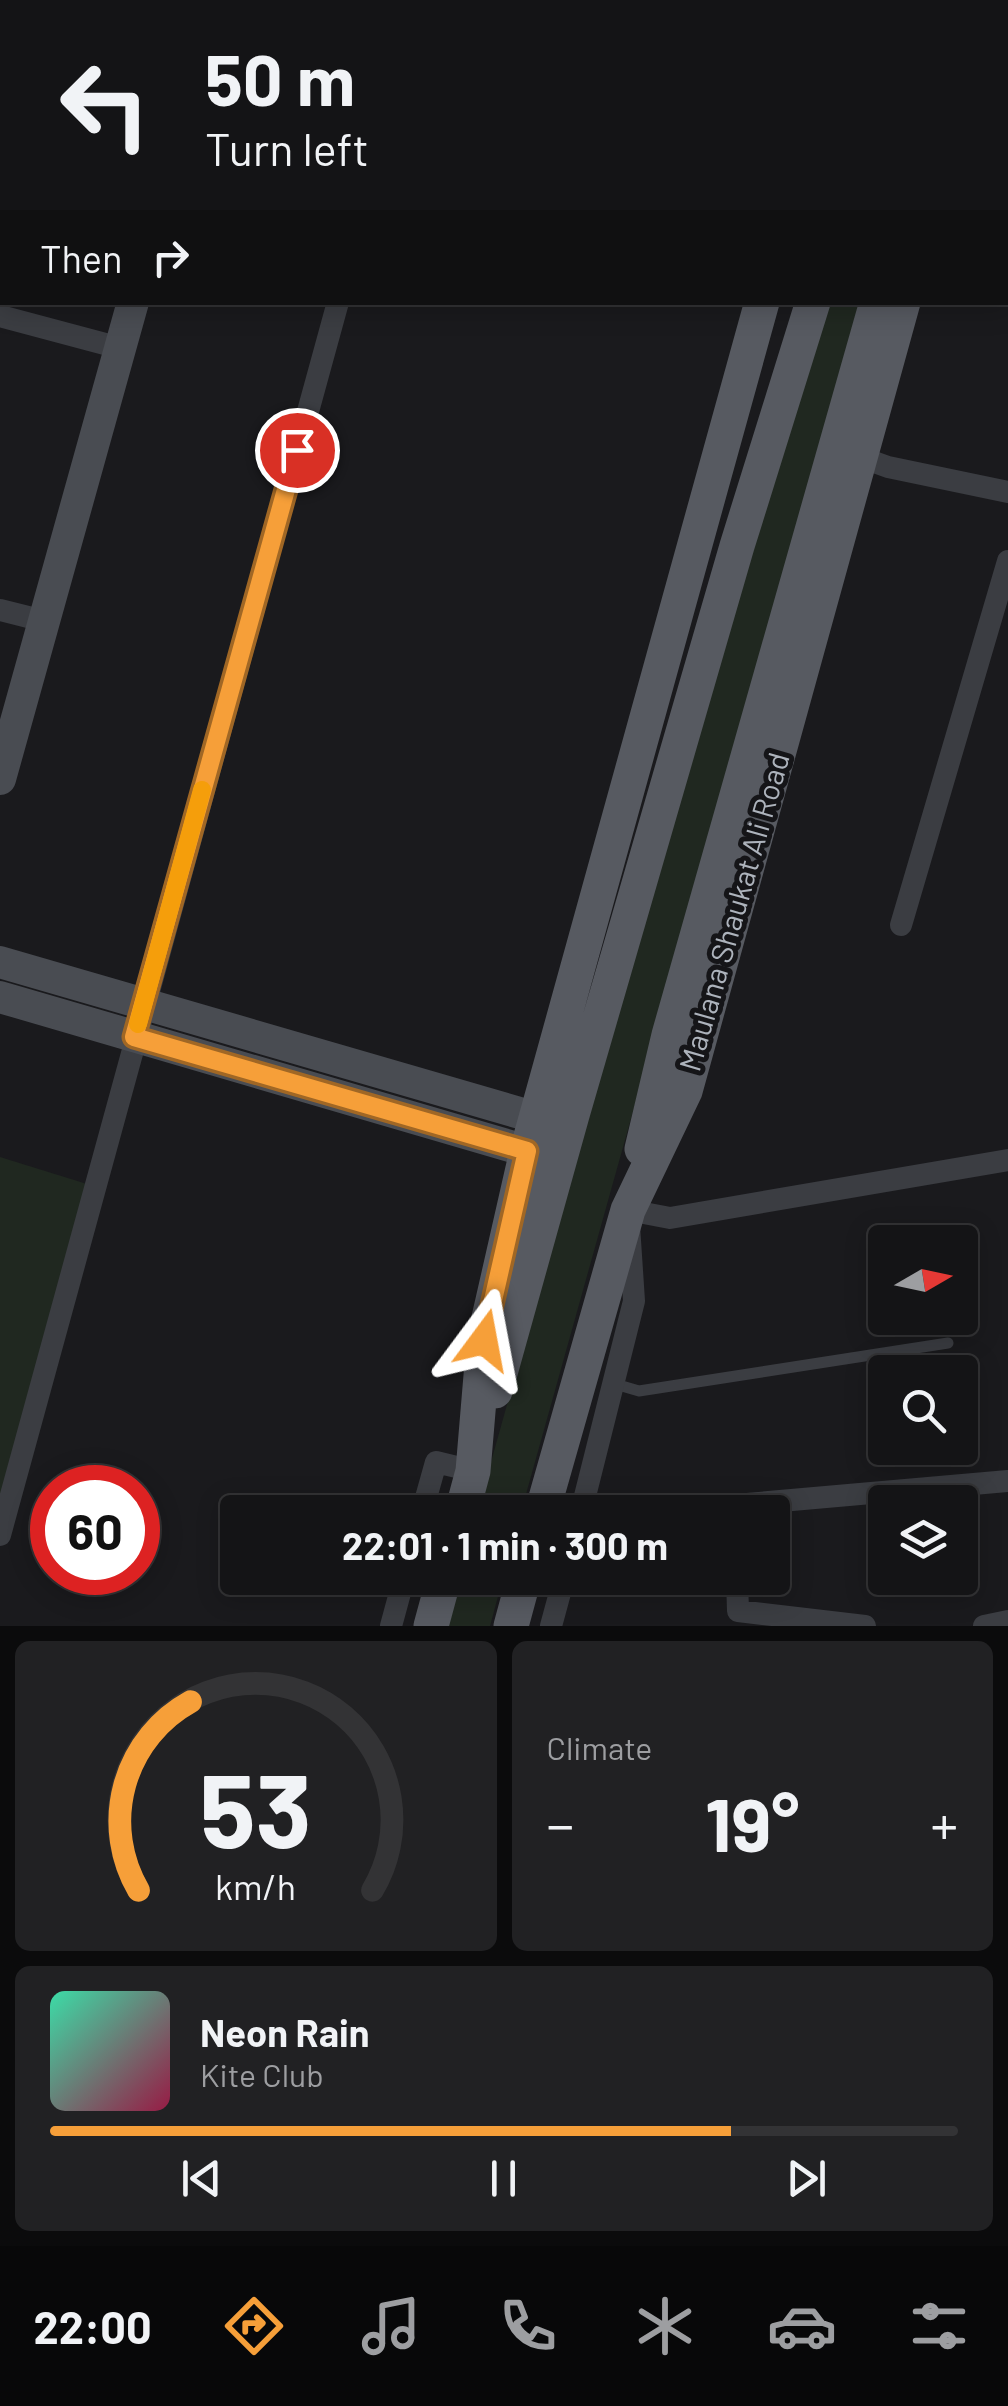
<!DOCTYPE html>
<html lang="en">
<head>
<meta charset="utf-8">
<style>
	body { margin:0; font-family:Barlow,sans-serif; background:#212123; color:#f1f3f6; height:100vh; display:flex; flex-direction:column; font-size:38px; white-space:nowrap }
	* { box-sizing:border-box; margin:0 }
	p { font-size:32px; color:#9d9ea1 }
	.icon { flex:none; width:55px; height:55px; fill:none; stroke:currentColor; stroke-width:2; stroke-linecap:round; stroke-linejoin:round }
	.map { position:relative; height:1626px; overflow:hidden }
	.panel { display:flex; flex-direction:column; gap:15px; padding:15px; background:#0b0b0c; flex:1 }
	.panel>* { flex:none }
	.top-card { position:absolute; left:0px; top:0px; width:1010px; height:305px; box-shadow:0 5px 25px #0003,0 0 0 2px #333335; background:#141416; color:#f1f3f6; overflow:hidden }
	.needle { width:65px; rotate:81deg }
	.fabs { position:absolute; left:868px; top:1225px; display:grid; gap:20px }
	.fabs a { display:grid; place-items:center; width:110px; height:110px; border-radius:10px; background:#141416; box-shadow:0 5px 25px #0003,0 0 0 2px #333335; font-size:50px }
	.speed { position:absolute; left:30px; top:1465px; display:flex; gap:20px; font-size:50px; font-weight:700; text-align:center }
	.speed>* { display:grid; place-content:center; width:130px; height:130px; border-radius:50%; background:#141416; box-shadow:0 5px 25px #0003,0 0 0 2px #333335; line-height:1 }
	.speed .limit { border:15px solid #d22; background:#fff; color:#111 }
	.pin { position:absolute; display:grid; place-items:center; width:85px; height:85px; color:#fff; margin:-42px; border:5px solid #fff; border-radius:50%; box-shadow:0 2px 10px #0007 }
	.me { position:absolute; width:110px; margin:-55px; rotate:13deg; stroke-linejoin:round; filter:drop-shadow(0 0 8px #0008) }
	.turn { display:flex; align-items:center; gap:35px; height:210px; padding:0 40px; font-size:45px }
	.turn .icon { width:130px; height:130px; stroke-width:2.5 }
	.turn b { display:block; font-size:70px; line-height:85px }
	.then { display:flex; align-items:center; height:95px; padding:0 40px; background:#0003; gap:20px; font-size:38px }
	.big { font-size:75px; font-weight:700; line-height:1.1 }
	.panel .tile { flex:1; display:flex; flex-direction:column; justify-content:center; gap:15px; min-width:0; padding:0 35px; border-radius:15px; background:#212123 }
	.panel .dial { align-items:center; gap:0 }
	.dial svg { height:260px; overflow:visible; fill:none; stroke:#333335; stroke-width:7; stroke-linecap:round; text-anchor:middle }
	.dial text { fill:#f1f3f6; stroke:none }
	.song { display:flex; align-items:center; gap:30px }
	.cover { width:120px; height:120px; border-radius:15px; background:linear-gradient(135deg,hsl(160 70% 55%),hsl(340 70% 35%)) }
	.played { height:10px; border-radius:5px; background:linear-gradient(90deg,#f69f39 75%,#333335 75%) }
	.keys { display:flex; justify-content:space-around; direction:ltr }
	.heat { display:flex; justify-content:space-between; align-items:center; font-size:55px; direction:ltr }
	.panel .tiles { flex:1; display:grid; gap:15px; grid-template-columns:1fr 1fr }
	.tile:last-child { grid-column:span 2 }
	.trip { position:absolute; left:220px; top:1495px; width:570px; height:100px; border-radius:10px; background:#141416; box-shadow:0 5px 25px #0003,0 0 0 2px #333335; font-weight:700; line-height:100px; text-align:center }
	.tabs { display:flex; height:160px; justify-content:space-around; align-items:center; background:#080809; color:#9d9ea1 }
	.tabs .icon { width:70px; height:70px }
	.tabs .current { color:#f69f39 }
	.tabs b { font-size:45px; color:#f1f3f6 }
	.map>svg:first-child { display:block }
	.green { fill:#202820 }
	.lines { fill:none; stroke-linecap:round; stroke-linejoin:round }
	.lane { stroke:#3b3d42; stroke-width:11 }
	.street { stroke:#3b3d42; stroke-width:22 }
	.secondary { stroke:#494c52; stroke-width:32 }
	.primary { stroke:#575a61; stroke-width:35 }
	.route-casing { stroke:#a06725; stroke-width:25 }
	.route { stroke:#f69f39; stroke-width:18 }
	.slow { stroke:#f59e0b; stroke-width:18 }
	.labels { text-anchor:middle; stroke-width:10; stroke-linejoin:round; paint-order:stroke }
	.street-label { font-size:30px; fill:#adb3bc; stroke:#151518 }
</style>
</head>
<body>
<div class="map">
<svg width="1008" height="1626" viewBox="0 0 1008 1626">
	<rect width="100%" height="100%" fill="#1a1a1d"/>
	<path class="green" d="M 815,303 L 859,303 L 521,1512 L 477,1512 Z
		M 0,1157 L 87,1184 L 0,1509 Z
		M 460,1578 L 503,1578 L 490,1626 L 447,1626 Z"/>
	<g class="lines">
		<path class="lane" d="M 615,1384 L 639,1391 L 948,1343"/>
		<path class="street" d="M 0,1 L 4,2
			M 422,2 L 423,0
			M 0,170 L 2,171
			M 0,316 L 120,348
			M 863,458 L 888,467 L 1008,492
			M 0,610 L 44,621
			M 901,925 L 1008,561
			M 545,1502 L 581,1512 L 735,1505 L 1008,1481
			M 422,1512 L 436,1462 L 473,1471
			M 581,1512 L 634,1301 L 628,1210 L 670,1218 L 1008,1160
			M 0,1535 L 338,302
			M 737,1578 L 738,1611 L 865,1626
			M 391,1626 L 404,1578
			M 551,1626 L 564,1578
			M 984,1626 L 1008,1621"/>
		<path class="secondary" d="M 217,2 L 218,0
			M 0,779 L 133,302
			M 0,962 L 537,1118
			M 0,997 L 527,1151"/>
		<path class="primary" d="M 853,2 L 854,0
			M 897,2 L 898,0
			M 961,2 L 962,0
			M 642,1149 L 669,1035 L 877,302
			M 495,1391 L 572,1115 L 737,546 L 813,302
			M 462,1512 L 473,1471 L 484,1340 L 527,1151 L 762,302
			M 542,1512 L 628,1210 L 685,1091 L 903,302
			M 431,1626 L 444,1578
			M 511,1626 L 524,1578"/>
	</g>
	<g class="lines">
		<g class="route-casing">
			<path id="route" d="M 297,450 L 134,1037 L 527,1151 L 484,1340"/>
		</g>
		<use href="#route" class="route"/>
		<path class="slow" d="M 138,1024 L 202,790"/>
	</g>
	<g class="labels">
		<g class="street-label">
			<text transform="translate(735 912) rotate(-74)" y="10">Maulana Shaukat Ali Road</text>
		</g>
	</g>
</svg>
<div class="fabs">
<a><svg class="needle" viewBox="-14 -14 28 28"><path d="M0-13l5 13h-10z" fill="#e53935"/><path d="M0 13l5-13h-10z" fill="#9d9ea1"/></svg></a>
<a><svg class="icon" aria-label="search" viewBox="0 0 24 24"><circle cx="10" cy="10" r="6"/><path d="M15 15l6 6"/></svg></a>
<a><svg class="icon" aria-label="layers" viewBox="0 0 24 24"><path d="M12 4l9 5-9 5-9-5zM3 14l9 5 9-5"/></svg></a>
</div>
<div class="speed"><div class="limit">60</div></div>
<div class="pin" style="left:297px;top:450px;background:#d93025"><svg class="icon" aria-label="arrive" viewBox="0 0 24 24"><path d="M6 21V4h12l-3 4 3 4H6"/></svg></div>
<svg class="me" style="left:484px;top:1340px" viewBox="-20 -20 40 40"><path d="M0-17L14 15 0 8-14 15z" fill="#f69f39" stroke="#fff" stroke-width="4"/></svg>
<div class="trip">22:01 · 1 min · 300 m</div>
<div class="top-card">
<div class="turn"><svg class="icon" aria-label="left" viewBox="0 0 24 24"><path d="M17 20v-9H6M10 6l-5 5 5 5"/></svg><div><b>50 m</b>Turn left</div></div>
<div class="then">Then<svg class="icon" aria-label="right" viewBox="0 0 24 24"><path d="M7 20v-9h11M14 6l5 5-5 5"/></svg></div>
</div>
</div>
<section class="panel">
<div class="tiles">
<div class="tile dial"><svg viewBox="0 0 100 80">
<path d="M14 69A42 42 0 1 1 86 69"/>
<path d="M14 69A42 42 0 0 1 30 11" stroke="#f69f39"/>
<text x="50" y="56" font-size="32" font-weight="700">53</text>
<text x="50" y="72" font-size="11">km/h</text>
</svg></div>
<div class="tile"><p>Climate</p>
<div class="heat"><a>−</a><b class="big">19°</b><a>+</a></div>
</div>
<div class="tile">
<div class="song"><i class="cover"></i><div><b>Neon Rain</b><p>Kite Club</p></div></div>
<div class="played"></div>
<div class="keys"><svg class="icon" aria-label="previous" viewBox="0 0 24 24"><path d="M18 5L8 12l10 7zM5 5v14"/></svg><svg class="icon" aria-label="pause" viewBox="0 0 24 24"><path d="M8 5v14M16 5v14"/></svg><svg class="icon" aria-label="next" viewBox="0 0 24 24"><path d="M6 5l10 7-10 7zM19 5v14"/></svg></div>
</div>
</div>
</section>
<nav class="tabs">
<b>22:00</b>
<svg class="icon current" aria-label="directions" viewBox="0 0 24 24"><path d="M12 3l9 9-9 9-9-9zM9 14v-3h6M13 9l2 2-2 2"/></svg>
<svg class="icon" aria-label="music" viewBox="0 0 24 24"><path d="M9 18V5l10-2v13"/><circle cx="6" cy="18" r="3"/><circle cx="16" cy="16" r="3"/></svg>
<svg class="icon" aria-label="phone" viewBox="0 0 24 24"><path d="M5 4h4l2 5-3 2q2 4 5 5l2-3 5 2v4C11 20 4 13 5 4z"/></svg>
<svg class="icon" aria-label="climate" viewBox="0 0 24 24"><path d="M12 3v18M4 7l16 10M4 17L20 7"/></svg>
<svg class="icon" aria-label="car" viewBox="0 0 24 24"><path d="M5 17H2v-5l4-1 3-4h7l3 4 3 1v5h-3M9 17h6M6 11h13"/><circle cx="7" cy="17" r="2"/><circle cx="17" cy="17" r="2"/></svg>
<svg class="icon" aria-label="filters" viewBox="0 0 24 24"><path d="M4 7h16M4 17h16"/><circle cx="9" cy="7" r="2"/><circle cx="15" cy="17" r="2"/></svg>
</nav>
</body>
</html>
